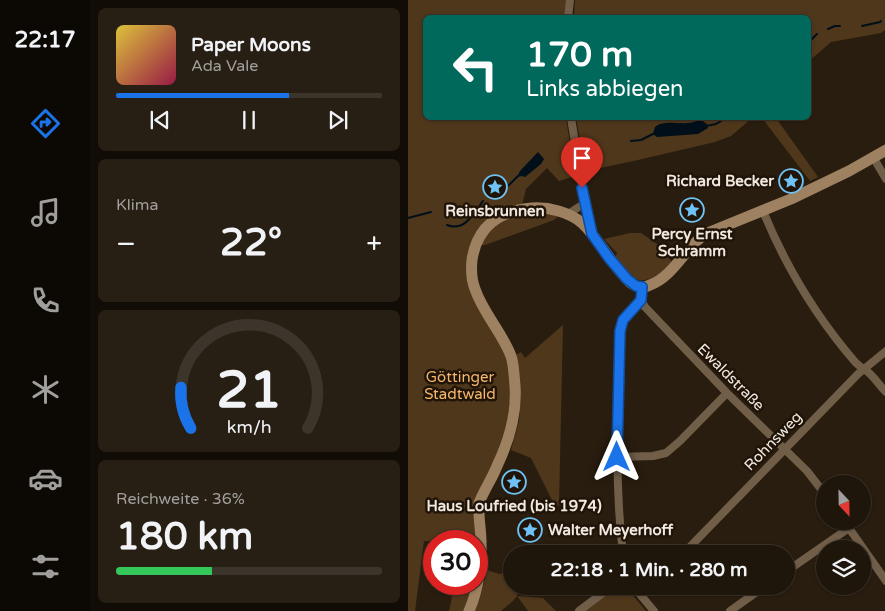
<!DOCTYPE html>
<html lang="de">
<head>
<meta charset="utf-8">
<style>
	body { margin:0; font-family:"Varela Round",sans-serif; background:#271f14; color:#f1f3f6; height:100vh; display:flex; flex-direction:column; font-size:19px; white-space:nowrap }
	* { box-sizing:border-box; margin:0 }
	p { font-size:16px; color:#a19f9d }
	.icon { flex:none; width:28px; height:28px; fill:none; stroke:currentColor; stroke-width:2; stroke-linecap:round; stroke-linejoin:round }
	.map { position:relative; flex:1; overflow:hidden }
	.side { display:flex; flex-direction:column; gap:8px; padding:8px; background:#110c06; width:318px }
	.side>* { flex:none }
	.hud { position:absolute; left:15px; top:15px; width:388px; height:105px; border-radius:8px; box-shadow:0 1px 4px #0004,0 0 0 1px #3c352c; background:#00695c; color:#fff; overflow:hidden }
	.needle { width:32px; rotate:158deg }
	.buttons { position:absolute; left:408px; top:475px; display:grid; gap:10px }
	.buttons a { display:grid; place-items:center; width:55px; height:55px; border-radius:50%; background:#1f160b; box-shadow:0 1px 4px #0004,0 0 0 1px #3c352c; font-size:25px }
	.speed { position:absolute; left:15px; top:530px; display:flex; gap:10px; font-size:25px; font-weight:700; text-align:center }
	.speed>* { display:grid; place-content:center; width:65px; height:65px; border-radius:50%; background:#1f160b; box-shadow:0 1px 4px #0004,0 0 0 1px #3c352c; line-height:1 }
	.speed .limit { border:8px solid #d22; background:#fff; color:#111 }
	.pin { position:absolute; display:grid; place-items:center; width:42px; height:42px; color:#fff; margin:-51px -21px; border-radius:50% 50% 50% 0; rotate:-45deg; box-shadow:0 0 5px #0007 }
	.pin .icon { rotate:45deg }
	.me { position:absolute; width:55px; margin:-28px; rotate:0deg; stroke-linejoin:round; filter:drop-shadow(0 0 4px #0008) }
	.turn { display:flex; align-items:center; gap:18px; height:105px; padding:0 20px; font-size:22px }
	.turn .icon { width:65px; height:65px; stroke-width:2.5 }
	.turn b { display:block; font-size:35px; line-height:42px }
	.big { font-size:38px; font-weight:800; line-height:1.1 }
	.side .tile { flex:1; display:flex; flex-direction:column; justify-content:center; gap:8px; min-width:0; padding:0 18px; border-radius:8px; background:#271f14 }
	.side .dial { align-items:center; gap:0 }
	.dial svg { height:130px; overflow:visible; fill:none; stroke:#3c352c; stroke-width:7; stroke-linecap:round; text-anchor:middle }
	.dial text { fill:#f1f3f6; stroke:none }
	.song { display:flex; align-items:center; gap:15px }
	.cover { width:60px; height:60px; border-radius:8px; background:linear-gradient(135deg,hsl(50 70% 55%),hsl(340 70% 35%)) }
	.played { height:5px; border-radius:2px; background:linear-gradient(90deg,#1a73e8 65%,#3c352c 65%) }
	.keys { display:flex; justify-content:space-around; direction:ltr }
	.heat { display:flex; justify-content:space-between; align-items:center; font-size:28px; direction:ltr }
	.charge { height:8px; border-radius:4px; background:linear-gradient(90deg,#34c759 36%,#3c352c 0) }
	.trip { position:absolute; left:95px; top:545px; width:292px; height:50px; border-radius:25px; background:#1f160b; box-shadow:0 1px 4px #0004,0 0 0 1px #3c352c; font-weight:800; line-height:50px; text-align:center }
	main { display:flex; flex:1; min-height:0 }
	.menu { display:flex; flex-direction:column; width:90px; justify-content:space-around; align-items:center; background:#0c0904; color:#a19f9d }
	.menu .icon { width:35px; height:35px }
	.menu .selected { color:#1a73e8 }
	.menu b { font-size:22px; color:#f1f3f6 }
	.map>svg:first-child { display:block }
	.green { fill:#4f371b }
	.water { fill:#000f1a }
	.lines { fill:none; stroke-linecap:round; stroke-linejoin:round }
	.stream { stroke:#000f1a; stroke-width:2 }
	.street { stroke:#705e49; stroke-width:8 }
	.secondary { stroke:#9e8160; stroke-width:11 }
	.route-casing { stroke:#114b97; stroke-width:12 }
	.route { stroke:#1a73e8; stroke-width:9 }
	.labels { text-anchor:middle; stroke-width:5; stroke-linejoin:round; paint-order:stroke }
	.poi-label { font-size:15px; font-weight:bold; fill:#f1e9e0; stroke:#1f1407 }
	.park-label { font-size:15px; fill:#f6b76d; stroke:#1f1407 }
	.street-label { font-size:15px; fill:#f1e9e0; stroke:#1f1407 }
</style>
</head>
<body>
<main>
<nav class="menu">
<b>22:17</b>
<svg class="icon selected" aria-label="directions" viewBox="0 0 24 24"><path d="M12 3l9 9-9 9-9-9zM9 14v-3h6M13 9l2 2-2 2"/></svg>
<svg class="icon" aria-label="music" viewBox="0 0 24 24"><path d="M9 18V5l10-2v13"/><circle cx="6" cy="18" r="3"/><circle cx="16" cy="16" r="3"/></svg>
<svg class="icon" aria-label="phone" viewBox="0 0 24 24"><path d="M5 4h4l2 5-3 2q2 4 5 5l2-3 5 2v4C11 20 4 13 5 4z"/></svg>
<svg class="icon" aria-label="climate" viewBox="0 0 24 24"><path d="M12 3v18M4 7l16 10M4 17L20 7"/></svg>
<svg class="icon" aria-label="car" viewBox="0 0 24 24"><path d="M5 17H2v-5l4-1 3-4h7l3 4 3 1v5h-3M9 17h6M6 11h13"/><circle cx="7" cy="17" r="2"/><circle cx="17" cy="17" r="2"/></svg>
<svg class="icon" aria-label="filters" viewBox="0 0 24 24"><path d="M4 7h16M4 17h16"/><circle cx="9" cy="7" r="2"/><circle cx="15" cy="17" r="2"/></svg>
</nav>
<section class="side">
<div class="tile">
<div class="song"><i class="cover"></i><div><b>Paper Moons</b><p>Ada Vale</p></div></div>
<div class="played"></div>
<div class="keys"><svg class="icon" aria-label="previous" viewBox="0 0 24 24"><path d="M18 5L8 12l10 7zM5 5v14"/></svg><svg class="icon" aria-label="pause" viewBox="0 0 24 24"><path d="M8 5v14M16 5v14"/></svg><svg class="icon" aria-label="next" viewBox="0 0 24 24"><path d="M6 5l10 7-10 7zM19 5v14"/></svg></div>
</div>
<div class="tile"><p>Klima</p>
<div class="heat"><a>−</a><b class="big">22°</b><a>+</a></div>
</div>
<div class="tile dial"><svg viewBox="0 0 100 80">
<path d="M14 69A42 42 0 1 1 86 69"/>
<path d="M14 69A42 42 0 0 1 8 44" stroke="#1a73e8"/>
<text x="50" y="56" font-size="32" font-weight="700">21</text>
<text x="50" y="72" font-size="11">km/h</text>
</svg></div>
<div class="tile"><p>Reichweite · 36%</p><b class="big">180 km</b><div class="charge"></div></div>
</section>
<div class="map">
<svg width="478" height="611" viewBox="0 0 478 611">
	<rect width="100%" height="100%" fill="#291d0f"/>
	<path class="green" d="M 0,0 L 159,0 L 157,17 L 18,18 L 18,118 L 158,118 L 167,176 L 151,181 L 139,168 L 118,189 L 114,205 L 85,218 L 60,271 L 101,360 L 104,387 L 97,439 L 69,498 L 69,541 L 16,541 L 7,611 L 0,611 Z
		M 167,0 L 477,0 L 477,30 L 473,33 L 423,42 L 400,62 L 400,18 L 166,18 Z
		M 168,118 L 344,118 L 323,136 L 307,142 L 230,160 L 178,171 Z
		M 354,118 L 368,118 L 410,177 L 402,181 Z
		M 134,213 L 151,216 L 146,220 L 77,245 L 74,245 L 73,243 C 77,238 80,231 85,227 C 98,216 117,214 134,213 Z
		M 222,233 L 233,233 L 249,244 L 264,262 C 254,272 238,288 223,276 C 217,271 212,264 207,258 L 209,253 L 196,239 Z
		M 155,325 L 151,505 L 147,506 L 123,458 L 103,450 L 111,421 L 112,407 L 108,355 L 113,352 L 117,358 Z
		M 79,570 L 91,574 L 99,572 L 104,578 L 104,586 L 108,586 L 109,596 L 135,598 L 148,611 L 120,611 L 109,596 L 105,601 L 93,611 L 67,611 L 72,598 Z
		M 45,584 L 65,584 L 56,611 L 41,611 L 43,603 Z
		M 206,586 L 217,586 L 238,611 L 174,611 Z"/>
	<path class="water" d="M 292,120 L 294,120 L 297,123 L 299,124 L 300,128 L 290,134 L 249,137 L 245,134 L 247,127 C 256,120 268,124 279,123 C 284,123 287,121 292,120 Z
		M 130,152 L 136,159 L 133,164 L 117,177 L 114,176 L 109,177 L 112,171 Z"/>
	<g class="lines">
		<path class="stream" d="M 454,26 L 472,22 L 473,21
			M 420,29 L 427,26 L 432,26
			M 400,43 L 409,34
			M 298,126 L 308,124 L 318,118
			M 223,141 L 233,140 L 247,133
			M 82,197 L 101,185 L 110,176
			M 0,218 L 23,212
			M 39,225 C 57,232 66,213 75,201"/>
		<path class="street" d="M 160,18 L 162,0
			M 163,118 L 177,203 L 184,232
			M 465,157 L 478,179
			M 355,211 C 378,267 408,317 448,363 C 452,367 456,369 460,372 C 467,378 472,386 478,392
			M 160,214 L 177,203
			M 233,300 L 237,307 L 319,393 L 399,471 L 416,493
			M 209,457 L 245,456 L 258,453 L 272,441 L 319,393
			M 436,521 L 478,581
			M 215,554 C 206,480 210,405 212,331 L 215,320 L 233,300
			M 275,554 L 450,374 L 478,351
			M 379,571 L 441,528
			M 225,586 L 246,611
			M 234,596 L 244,586
			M 171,611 L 204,586
			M 322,611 L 357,586"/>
		<path class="secondary" d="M 61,611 C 70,591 74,564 73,542 C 73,529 70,517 71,503 C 76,490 84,479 89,466 C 101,441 109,414 107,386 C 106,376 106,365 103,356 C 94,332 75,313 67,289 C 63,279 63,270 64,260 C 69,226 91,211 124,208 C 141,207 161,212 174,223 C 190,238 201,260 216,276 C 219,280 223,284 228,286 C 232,288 238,287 242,285 C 265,277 277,248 297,234 L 383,199 L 441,171 L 478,150"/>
	</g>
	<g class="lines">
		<g class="route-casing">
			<path id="route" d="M 174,188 L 184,234 L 201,258 L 219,279 L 228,286 L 234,287 L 233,300 L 215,320 L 212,331 L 209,457"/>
		</g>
		<use href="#route" class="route"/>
	</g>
	<defs>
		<g id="sight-ring" transform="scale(1.25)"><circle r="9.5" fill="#1f1407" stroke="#6fc2f4" stroke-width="1.5"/><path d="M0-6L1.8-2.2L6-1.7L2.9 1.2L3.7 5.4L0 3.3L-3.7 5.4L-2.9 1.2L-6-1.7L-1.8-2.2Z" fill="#6fc2f4"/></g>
	</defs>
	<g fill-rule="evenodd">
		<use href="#sight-ring" x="383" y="181"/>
		<use href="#sight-ring" x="87" y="187"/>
		<use href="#sight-ring" x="284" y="210"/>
		<use href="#sight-ring" x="106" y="482"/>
		<use href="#sight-ring" x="122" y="530"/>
	</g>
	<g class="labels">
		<g class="poi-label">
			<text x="366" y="186" text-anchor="end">Richard Becker</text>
			<text x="87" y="216">Reinsbrunnen</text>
			<text x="284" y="239">Percy Ernst<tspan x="284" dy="17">Schramm</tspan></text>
			<text x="106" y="511">Haus Loufried (bis 1974)</text>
			<text x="140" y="535" text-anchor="start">Walter Meyerhoff</text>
		</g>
		<g class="park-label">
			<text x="52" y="382">Göttinger<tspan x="52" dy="17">Stadtwald</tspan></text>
		</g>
		<g class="street-label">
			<text transform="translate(323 377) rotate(45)" y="5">Ewaldstraße</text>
			<text transform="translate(365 441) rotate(-46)" y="5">Rohnsweg</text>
		</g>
	</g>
</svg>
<div class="buttons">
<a><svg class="needle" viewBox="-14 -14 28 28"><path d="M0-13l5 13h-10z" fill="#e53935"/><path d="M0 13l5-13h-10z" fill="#a19f9d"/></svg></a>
<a><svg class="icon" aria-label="layers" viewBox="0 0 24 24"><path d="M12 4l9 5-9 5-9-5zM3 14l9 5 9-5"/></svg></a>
</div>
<div class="speed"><div class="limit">30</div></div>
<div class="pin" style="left:174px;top:188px;background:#d93025"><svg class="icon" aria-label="arrive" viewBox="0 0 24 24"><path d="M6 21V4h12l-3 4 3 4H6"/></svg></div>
<svg class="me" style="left:209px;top:457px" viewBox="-20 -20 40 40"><path d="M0-17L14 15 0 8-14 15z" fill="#1a73e8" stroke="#fff" stroke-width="4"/></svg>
<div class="trip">22:18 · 1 Min. · 280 m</div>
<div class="hud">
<div class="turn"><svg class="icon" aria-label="left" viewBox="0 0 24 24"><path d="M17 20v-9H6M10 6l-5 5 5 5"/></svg><div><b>170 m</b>Links abbiegen</div></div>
</div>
</div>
</main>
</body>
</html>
